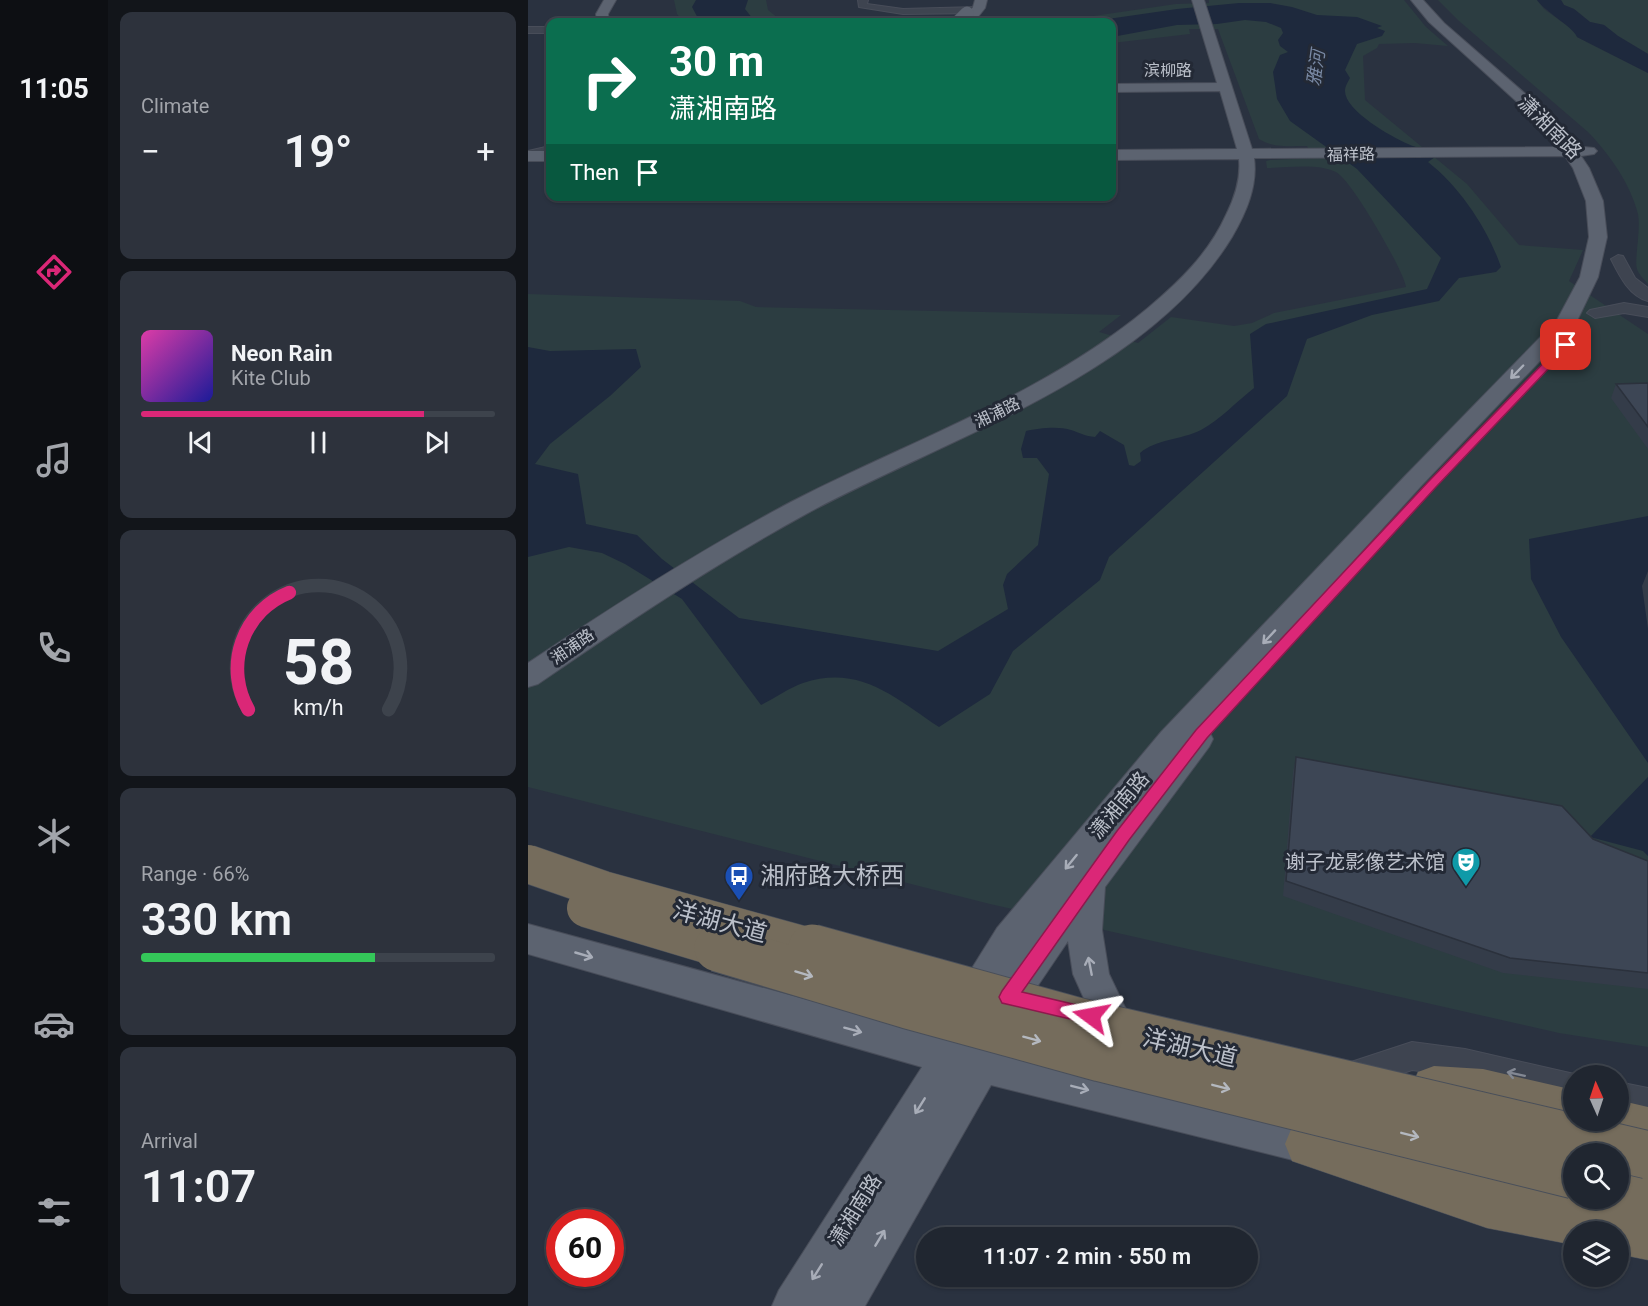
<!DOCTYPE html>
<html lang="en">
<head>
<meta charset="utf-8">
<style>
	body { margin:0; font-family:Roboto,"Noto Sans SC",sans-serif; background:#2d323c; color:#f1f3f6; height:100vh; display:flex; flex-direction:column; font-size:22px; white-space:nowrap }
	* { box-sizing:border-box; margin:0 }
	p { font-size:20px; color:#a2a5ab }
	.icon { flex:none; width:33px; height:33px; fill:none; stroke:currentColor; stroke-width:2; stroke-linecap:round; stroke-linejoin:round }
	.map { position:relative; flex:1; overflow:hidden }
	.details { display:flex; flex-direction:column; gap:12px; padding:12px; background:#12151a; width:420px }
	.details>* { flex:none }
	.guide { position:absolute; left:18px; top:18px; width:570px; height:183px; border-radius:12px; box-shadow:0 2px 4px #0004,0 0 0 2px #3d434c; background:#0b6e4f; color:#fff; overflow:hidden }
	.needle { width:39px; rotate:357deg }
	.tools { position:absolute; left:1035px; top:1065px; display:grid; gap:12px }
	.tools a { display:grid; place-items:center; width:66px; height:66px; border-radius:50%; background:#202630; box-shadow:0 2px 4px #0004,0 0 0 2px #3d434c; font-size:30px }
	.speed { position:absolute; left:18px; top:1209px; display:flex; gap:12px; font-size:30px; font-weight:700; text-align:center }
	.speed>* { display:grid; place-content:center; width:78px; height:78px; border-radius:50%; background:#202630; box-shadow:0 2px 4px #0004,0 0 0 2px #3d434c; line-height:1 }
	.speed .limit { border:9px solid #d22; background:#fff; color:#111 }
	.pin { position:absolute; display:grid; place-items:center; width:51px; height:51px; color:#fff; margin:-26px; border-radius:12px; box-shadow:0 3px 9px #0006 }
	.me { position:absolute; width:66px; margin:-33px; rotate:283deg; stroke-linejoin:round; filter:drop-shadow(0 0 4px #0008) }
	.turn { display:flex; align-items:center; gap:21px; height:126px; padding:0 24px; font-size:27px }
	.turn .icon { width:78px; height:78px; stroke-width:2.5 }
	.turn b { display:block; font-size:42px; line-height:51px }
	.then { display:flex; align-items:center; height:57px; padding:0 24px; background:#0003; gap:12px; font-size:22px }
	.big { font-size:45px; font-weight:600; line-height:1.1 }
	.details .card { flex:1; display:flex; flex-direction:column; justify-content:center; gap:9px; min-width:0; padding:0 21px; border-radius:12px; background:#2d323c }
	.details .dial { align-items:center; gap:0 }
	.dial svg { height:156px; overflow:visible; fill:none; stroke:#3d434c; stroke-width:7; stroke-linecap:round; text-anchor:middle }
	.dial text { fill:#f1f3f6; stroke:none }
	.song { display:flex; align-items:center; gap:18px }
	.cover { width:72px; height:72px; border-radius:9px; background:linear-gradient(135deg,hsl(320 70% 55%),hsl(240 70% 35%)) }
	.played { height:6px; border-radius:3px; background:linear-gradient(90deg,#db2777 80%,#3d434c 80%) }
	.keys { display:flex; justify-content:space-around; direction:ltr }
	.heat { display:flex; justify-content:space-between; align-items:center; font-size:33px; direction:ltr }
	.charge { height:9px; border-radius:4px; background:linear-gradient(90deg,#34c759 66%,#3d434c 0) }
	.trip { position:absolute; left:388px; top:1227px; width:342px; height:60px; border-radius:30px; background:#202630; box-shadow:0 2px 4px #0004,0 0 0 2px #3d434c; font-weight:600; line-height:60px; text-align:center }
	main { display:flex; flex:1; min-height:0 }
	.tabs { display:flex; flex-direction:column; width:108px; justify-content:space-around; align-items:center; background:#0d0f13; color:#a2a5ab }
	.tabs .icon { width:42px; height:42px }
	.tabs .selected { color:#db2777 }
	.tabs b { font-size:27px; color:#f1f3f6 }
	.map>svg:first-child { display:block }
	.green { fill:#2c3d41 }
	.water { fill:#1e293d }
	.lines { fill:none; stroke-linecap:round; stroke-linejoin:round }
	.minor-casing { stroke:#484d59; stroke-width:2 }
	.major-casing { stroke:#484d59; stroke-width:2 }
	.highway-casing { stroke:#494f5a; stroke-width:1 }
	.minor { fill:#3e4450; fill-rule:evenodd }
	.major { fill:#5c6370; fill-rule:evenodd }
	.highway { fill:#756c5c; fill-rule:evenodd }
	.major-bridge-casing { stroke:#484d59; stroke-width:14; stroke-linecap:butt }
	.highway-bridge-far1-casing { stroke:#494f5a; stroke-width:39; stroke-linecap:butt }
	.highway-bridge-casing { stroke:#494f5a; stroke-width:49; stroke-linecap:butt }
	.major-bridge { stroke:#5c6370; stroke-width:13 }
	.highway-bridge-far1 { stroke:#756c5c; stroke-width:38 }
	.highway-bridge { stroke:#756c5c; stroke-width:47 }
	.wall { fill:#343c49 }
	.building { fill:#3d4655; stroke:#2b313c; stroke-width:1.5 }
	.oneway { stroke:#a8adb8 }
	.oneway2 { stroke:#b4b8bf }
	.oneway3 { stroke:#838893 }
	.route { fill:#db2777; stroke:#8e194d; stroke-width:1.5 }
	.labels { text-anchor:middle; stroke-width:6; stroke-linejoin:round; paint-order:stroke }
	.far-street-label { font-size:16px; fill:#bbc0ca; stroke:#232935 }
	.far-water-label { font-size:18px; font-style:italic; fill:#7989a4; stroke:#232935 }
	.street-label { font-size:20px; fill:#bbc0ca; stroke:#232935 }
	.poi-label { font-size:20px; fill:#bbc0ca; stroke:#232935; text-anchor:end }
	.near-poi-label { font-size:24px; fill:#bbc0ca; stroke:#232935; text-anchor:start }
	.near-street-label { font-size:24px; fill:#bbc0ca; stroke:#232935 }
</style>
</head>
<body>
<main>
<nav class="tabs">
<b>11:05</b>
<svg class="icon selected" aria-label="directions" viewBox="0 0 24 24"><path d="M12 3l9 9-9 9-9-9zM9 14v-3h6M13 9l2 2-2 2"/></svg>
<svg class="icon" aria-label="music" viewBox="0 0 24 24"><path d="M9 18V5l10-2v13"/><circle cx="6" cy="18" r="3"/><circle cx="16" cy="16" r="3"/></svg>
<svg class="icon" aria-label="phone" viewBox="0 0 24 24"><path d="M5 4h4l2 5-3 2q2 4 5 5l2-3 5 2v4C11 20 4 13 5 4z"/></svg>
<svg class="icon" aria-label="climate" viewBox="0 0 24 24"><path d="M12 3v18M4 7l16 10M4 17L20 7"/></svg>
<svg class="icon" aria-label="car" viewBox="0 0 24 24"><path d="M5 17H2v-5l4-1 3-4h7l3 4 3 1v5h-3M9 17h6M6 11h13"/><circle cx="7" cy="17" r="2"/><circle cx="17" cy="17" r="2"/></svg>
<svg class="icon" aria-label="filters" viewBox="0 0 24 24"><path d="M4 7h16M4 17h16"/><circle cx="9" cy="7" r="2"/><circle cx="15" cy="17" r="2"/></svg>
</nav>
<section class="details">
<div class="card"><p>Climate</p>
<div class="heat"><a>−</a><b class="big">19°</b><a>+</a></div>
</div>
<div class="card">
<div class="song"><i class="cover"></i><div><b>Neon Rain</b><p>Kite Club</p></div></div>
<div class="played"></div>
<div class="keys"><svg class="icon" aria-label="previous" viewBox="0 0 24 24"><path d="M18 5L8 12l10 7zM5 5v14"/></svg><svg class="icon" aria-label="pause" viewBox="0 0 24 24"><path d="M8 5v14M16 5v14"/></svg><svg class="icon" aria-label="next" viewBox="0 0 24 24"><path d="M6 5l10 7-10 7zM19 5v14"/></svg></div>
</div>
<div class="card dial"><svg viewBox="0 0 100 80">
<path d="M14 69A42 42 0 1 1 86 69"/>
<path d="M14 69A42 42 0 0 1 35 9" stroke="#db2777"/>
<text x="50" y="56" font-size="32" font-weight="700">58</text>
<text x="50" y="72" font-size="11">km/h</text>
</svg></div>
<div class="card"><p>Range · 66%</p><b class="big">330 km</b><div class="charge"></div></div>
<div class="card"><p>Arrival</p><b class="big">11:07</b></div>
</section>
<div class="map">
<svg width="1120" height="1306" viewBox="0 0 1120 1306">
	<rect width="100%" height="100%" fill="#2a3240"/>
	<path class="green" d="M 146,0 L 238,0 L 240,10 L 255,22 L 156,22 L 149,14 Z
		M 681,0 L 876,0 L 898,27 L 920,46 L 887,43 L 851,44 L 849,48 L 835,56 L 837,100 L 939,184 L 991,245 L 1055,250 L 1041,281 L 1120,334 L 1120,1047 L 1031,1033 L 462,904 L 0,787 L 0,294 L 212,301 L 228,307 L 593,315 L 571,332 L 610,343 L 643,317 L 706,326 L 724,323 L 746,313 L 878,287 C 876,271 823,179 808,172 C 787,163 761,168 739,168 L 738,161 L 742,160 L 785,158 L 779,146 C 762,146 745,148 731,139 L 690,29 L 661,29 L 662,34 L 584,43 L 584,22 L 524,22 L 648,4 L 681,3 Z
		M 910,0 L 1009,0 L 1016,9 L 1048,32 L 1049,37 L 1120,73 L 1120,284 C 1116,279 1111,275 1109,269 C 1106,259 1113,232 1110,214 C 1102,183 1082,155 1060,132 L 931,21 Z
		M 1033,0 L 1120,0 L 1120,54 L 1090,36 L 1076,25 L 1062,22 L 1046,9 L 1036,5 Z"/>
	<path class="water" d="M 168,0 L 220,0 L 217,9 L 225,19 L 233,22 L 172,22 L 164,7 Z
		M 1009,0 L 1033,0 L 1036,5 L 1046,9 L 1062,22 L 1076,25 L 1090,36 L 1120,54 L 1120,73 L 1049,37 C 1045,27 1019,13 1009,0 Z
		M 711,3 L 742,3 L 764,7 L 789,15 L 829,17 L 854,26 L 849,28 L 857,31 L 854,36 L 829,44 L 817,70 L 822,78 C 820,82 817,86 817,91 C 817,111 864,137 880,144 C 889,148 897,149 906,155 L 907,157 L 900,162 C 932,187 960,229 973,267 L 968,272 L 931,278 L 911,301 L 844,315 L 779,339 L 759,396 L 581,557 L 572,580 L 485,651 L 462,694 L 411,727 C 367,698 332,664 275,683 C 261,688 247,698 233,705 L 154,599 L 97,564 L 74,553 L 41,547 L 0,557 L 0,347 L 22,351 L 108,349 L 113,367 L 82,396 L 22,444 L 7,464 L 50,474 L 58,524 L 109,535 L 134,559 L 211,618 L 410,651 L 480,609 L 475,585 L 479,574 L 510,545 L 521,474 L 509,458 L 495,458 L 493,449 L 498,431 C 511,428 531,426 543,430 C 552,433 557,436 567,437 L 572,431 L 596,445 L 601,465 L 606,466 L 613,461 L 612,453 C 628,439 653,440 673,430 C 692,420 709,401 726,388 L 722,334 L 738,324 L 899,289 L 913,258 L 829,169 L 762,121 L 749,99 L 745,72 L 752,55 L 760,52 L 752,46 L 750,40 L 755,33 L 753,28 L 738,22 L 717,20 L 689,24 L 649,25 L 584,37 L 584,22 L 559,22 L 649,9 Z
		M 1120,516 L 1120,763 L 1033,637 L 1003,579 L 1001,539 Z
		M 1120,777 L 1120,856 L 1115,851 L 1062,837 Z"/>
	<g class="lines">
		<g class="minor-casing">
			<path id="minor" d="M 330,0 L 340,0 L 339,4 L 375,9 L 450,7 L 455,10 L 450,13 L 375,14 L 331,7 Z
				M 0,27 L 22,27 L 22,33 L 0,33 Z
				M 22,146 L 22,154 L 0,159 L 0,151 Z
				M 1090,255 L 1095,256 L 1107,278 L 1120,288 L 1120,301 C 1101,296 1091,275 1083,259 Z
				M 1096,303 L 1120,307 L 1120,317 L 1096,313 L 1067,318 L 1059,313 L 1062,310 Z
				M 884,1042 L 937,1049 L 1055,1076 L 1046,1076 L 1046,1102 L 937,1077 L 884,1070 L 825,1090 L 814,1085 L 809,1075 L 814,1065 Z
				M 1090,1082 L 1120,1088 L 1120,1118 L 1090,1112 Z"/>
		</g>
		<g class="major-casing">
			<path id="major" d="M 76,0 L 88,0 L 80,14 L 81,22 L 69,22 L 68,14 Z
				M 447,0 L 459,0 L 457,8 L 446,22 L 434,22 L 445,7 Z
				M 664,0 L 676,0 L 724,149 L 1031,147 L 998,110 L 901,22 L 883,0 L 895,0 L 916,23 L 1009,104 L 1046,146 L 1066,148 L 1069,151 L 1066,154 L 1053,156 L 1061,168 L 1075,201 L 1079,237 L 1070,277 L 1048,323 L 893,486 L 673,729 L 681,731 L 685,739 L 681,747 L 577,887 L 574,930 L 581,974 L 603,1020 L 597,1032 L 584,1037 L 571,1032 L 545,974 L 540,941 L 496,1006 L 478,1052 L 781,1124 L 796,1130 L 802,1144 L 796,1158 L 781,1164 L 463,1085 L 337,1306 L 244,1306 L 251,1290 L 394,1067 L 0,954 L 0,924 L 412,1036 L 436,981 L 469,928 L 633,732 L 877,476 L 1029,320 L 1052,277 L 1061,237 L 1058,201 L 1045,168 L 1037,156 L 726,158 C 730,186 718,213 704,237 C 619,377 416,439 278,514 C 185,565 97,624 10,684 L 0,687 L 0,663 C 85,606 172,550 263,502 C 383,440 514,396 620,308 C 651,282 681,253 698,215 C 707,197 713,179 711,159 L 584,160 L 584,150 L 709,149 L 692,91 L 584,92 L 584,84 L 689,83 Z
				M 0,151 L 22,151 L 22,161 L 0,161 Z"/>
		</g>
		<g class="highway-casing">
			<path id="highway" d="M 906,1066 L 955,1069 L 1046,1090 L 1046,1120 L 1090,1120 L 1090,1100 L 1120,1107 L 1120,1153 L 1078,1143 L 1061,1136 L 1059,1130 L 1046,1136 L 955,1113 L 906,1110 L 890,1104 L 883,1088 L 890,1072 Z
				M 781,1120 L 959,1178 L 1046,1195 L 1046,1198 L 1090,1198 L 1090,1162 L 1120,1167 L 1120,1260 L 1090,1254 L 1090,1232 L 1046,1232 L 1046,1245 L 959,1228 L 764,1161 L 757,1144 L 764,1127 Z"/>
		</g>
		<use href="#minor" class="minor"/>
		<use href="#major" class="major"/>
		<use href="#highway" class="highway"/>
		<g class="major-bridge-casing">
			<path id="major-bridge" d="M 430,22 L 439,13"/>
		</g>
		<g class="highway-bridge-far1-casing">
			<path id="highway-bridge-far1" d="M 0,864 L 75,890 L 289,949
				M 58,908 L 195,949"/>
		</g>
		<g class="highway-bridge-casing">
			<path id="highway-bridge" d="M 190,948 L 380,1005 L 573,1058 L 1046,1175
				M 284,948 L 548,1021 L 1120,1155"/>
		</g>
		<use href="#major-bridge" class="major-bridge"/>
		<use href="#highway-bridge-far1" class="highway-bridge-far1"/>
		<use href="#highway-bridge" class="highway-bridge"/>
	</g>
	<path class="wall" d="M 1120,383 L 1120,449 L 1083,398 L 1088,384 Z
		M 1120,571 L 1120,629 L 1114,586 Z
		M 768,757 L 1065,839 L 1120,861 L 1120,989 L 975,973 L 755,896 L 765,772 Z"/>
	<path class="building" d="M 1120,383 L 1120,427 L 1088,384 Z
		M 768,757 L 1034,806 L 1065,839 L 1120,861 L 1120,973 L 982,958 L 758,881 Z"/>
	<defs><path id="oneway-shaft" d="M-6 0H5M1.5-3L5.5 0L1.5 3" fill="none" stroke-width="1.6" stroke-linecap="round" stroke-linejoin="round" transform="scale(1.5)"/></defs>
	<g class="oneway">
		<use href="#oneway-shaft" transform="translate(989 372) rotate(134)"/>
		<use href="#oneway-shaft" transform="translate(741 637) rotate(133)"/>
		<use href="#oneway-shaft" transform="translate(543 862) rotate(129)"/>
		<use href="#oneway-shaft" transform="translate(56 955) rotate(16)"/>
		<use href="#oneway-shaft" transform="translate(562 966) rotate(-101)"/>
		<use href="#oneway-shaft" transform="translate(325 1030) rotate(15)"/>
		<use href="#oneway-shaft" transform="translate(552 1088) rotate(14)"/>
		<use href="#oneway-shaft" transform="translate(392 1106) rotate(122)"/>
		<use href="#oneway-shaft" transform="translate(352 1238) rotate(-59)"/>
		<use href="#oneway-shaft" transform="translate(289 1272) rotate(122)"/>
	</g>
	<g class="oneway2">
		<use href="#oneway-shaft" transform="translate(276 974) rotate(17)"/>
		<use href="#oneway-shaft" transform="translate(504 1039) rotate(15)"/>
		<use href="#oneway-shaft" transform="translate(693 1087) rotate(14)"/>
		<use href="#oneway-shaft" transform="translate(882 1135) rotate(14)"/>
	</g>
	<use class="oneway3" href="#oneway-shaft" transform="translate(988 1074) rotate(-168)"/>
	<path class="route" d="M 1035,343 L 1043,345 L 908,487 L 679,738 L 601,840 L 494,992 L 570,1010 L 572,1016 L 570,1021 L 563,1024 L 474,1003 L 471,997 L 474,991 L 589,831 L 668,730 L 900,482 Z"/>
	<defs>
		<g id="theatre-pin" transform="scale(1.5)"><path d="M0 17L-7.5 6A9.5 9.5 0 1 1 7.5 6Z" fill="#0f9aa8" stroke="#232935"/><path d="M-5-5.5Q0-4 5-5.5V0Q5 5 0 6Q-5 5-5 0ZM-3.3-2.5H-1v1.5H-3.3ZM1-2.5H3.3v1.5H1ZM-2.8 1Q0 5.5 2.8 1Z" fill="#fff"/></g>
		<g id="bus-pin" transform="scale(1.5)"><path d="M0 17L-7.5 6A9.5 9.5 0 1 1 7.5 6Z" fill="#1a4fb4" stroke="#232935"/><path d="M-5-6H5V4H4V6H2V4H-2V6H-4V4H-5ZM-3.5-4V0h7V-4ZM-3.5 1.2v1.5H-2V1.2ZM2 1.2v1.5H3.5V1.2Z" fill="#fff"/></g>
	</defs>
	<g fill-rule="evenodd">
		<use href="#theatre-pin" x="938" y="862"/>
		<use href="#bus-pin" x="211" y="876"/>
	</g>
	<g class="labels">
		<g class="far-street-label">
			<text x="640" y="76">滨柳路</text>
			<text transform="translate(823 154) rotate(-1)" y="6">福祥路</text>
			<text transform="translate(469 412) rotate(-26)" y="6">湘浦路</text>
			<text transform="translate(44 646) rotate(-35)" y="6">湘浦路</text>
		</g>
		<g class="far-water-label">
			<text transform="translate(788 68) rotate(-82)" y="6">雅河</text>
		</g>
		<g class="street-label">
			<text transform="translate(1022 127) rotate(45)" y="7">潇湘南路</text>
			<text transform="translate(591 805) rotate(-50)" y="7">潇湘南路</text>
			<text transform="translate(327 1210) rotate(-58)" y="7">潇湘南路</text>
		</g>
		<g class="poi-label">
			<text x="917" y="869">谢子龙影像艺术馆</text>
		</g>
		<g class="near-poi-label">
			<text x="232" y="884">湘府路大桥西</text>
		</g>
		<g class="near-street-label">
			<text transform="translate(192 922) rotate(15)" y="8">洋湖大道</text>
			<text transform="translate(662 1048) rotate(13)" y="8">洋湖大道</text>
		</g>
	</g>
</svg>
<div class="tools">
<a><svg class="needle" viewBox="-14 -14 28 28"><path d="M0-13l5 13h-10z" fill="#e53935"/><path d="M0 13l5-13h-10z" fill="#a2a5ab"/></svg></a>
<a><svg class="icon" aria-label="search" viewBox="0 0 24 24"><circle cx="10" cy="10" r="6"/><path d="M15 15l6 6"/></svg></a>
<a><svg class="icon" aria-label="layers" viewBox="0 0 24 24"><path d="M12 4l9 5-9 5-9-5zM3 14l9 5 9-5"/></svg></a>
</div>
<div class="speed"><div class="limit">60</div></div>
<div class="pin" style="left:1038px;top:345px;background:#d93025"><svg class="icon" aria-label="arrive" viewBox="0 0 24 24"><path d="M6 21V4h12l-3 4 3 4H6"/></svg></div>
<svg class="me" style="left:563px;top:1016px" viewBox="-20 -20 40 40"><path d="M0-17L14 15 0 8-14 15z" fill="#db2777" stroke="#fff" stroke-width="4"/></svg>
<div class="trip">11:07 · 2 min · 550 m</div>
<div class="guide">
<div class="turn"><svg class="icon" aria-label="right" viewBox="0 0 24 24"><path d="M7 20v-9h11M14 6l5 5-5 5"/></svg><div><b>30 m</b>潇湘南路</div></div>
<div class="then">Then<svg class="icon" aria-label="arrive" viewBox="0 0 24 24"><path d="M6 21V4h12l-3 4 3 4H6"/></svg></div>
</div>
</div>
</main>
</body>
</html>
